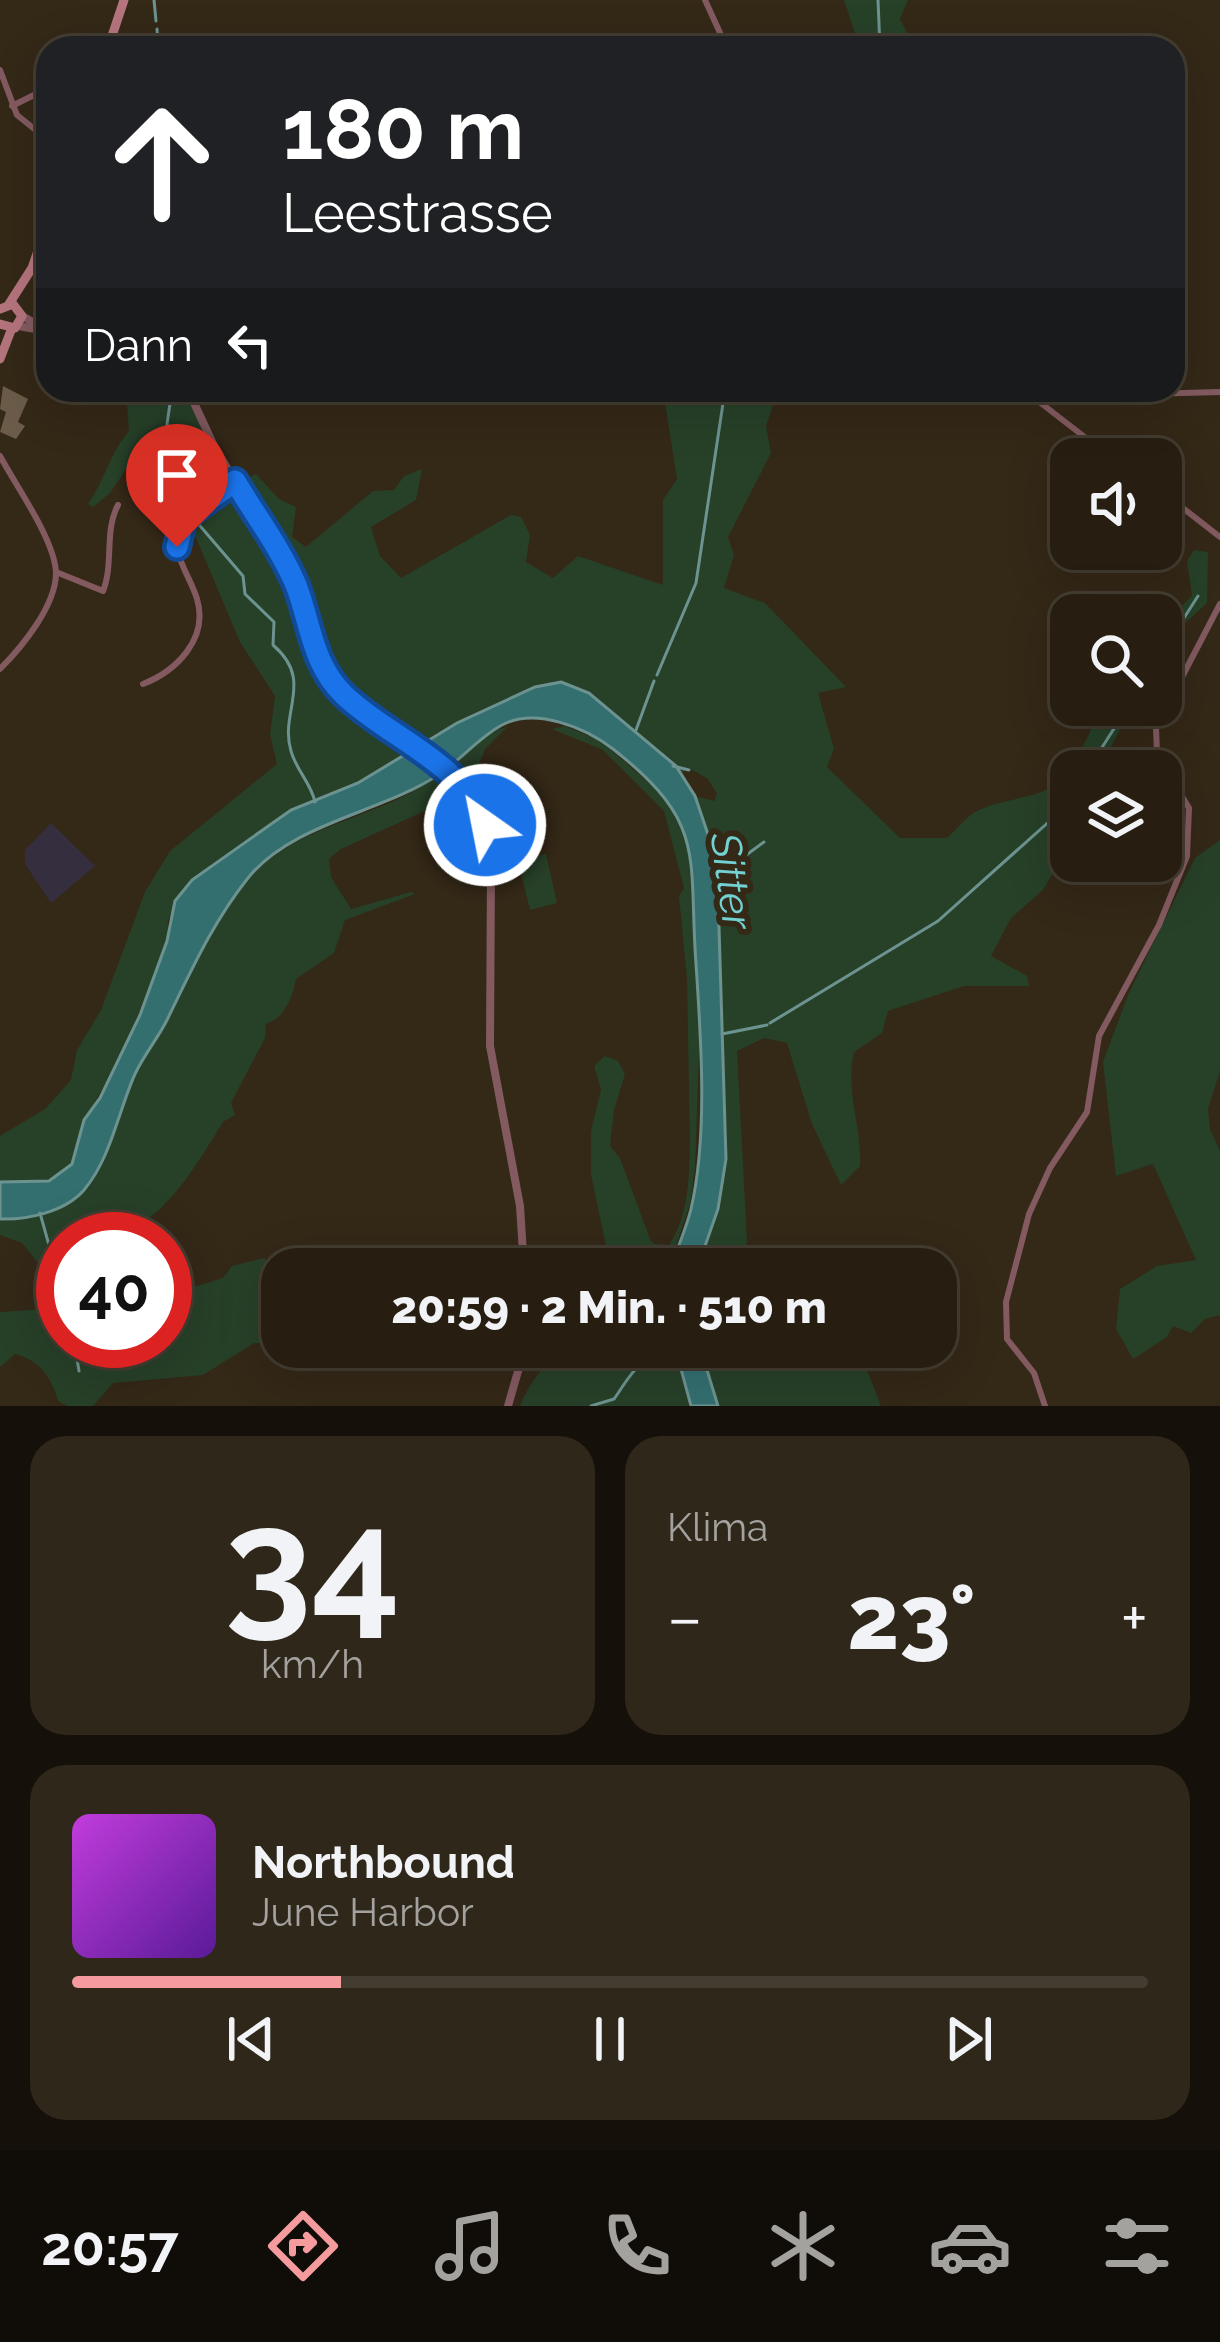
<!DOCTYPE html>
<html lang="de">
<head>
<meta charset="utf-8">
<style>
	body { margin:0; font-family:Raleway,sans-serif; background:#2f271a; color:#f1f3f6; height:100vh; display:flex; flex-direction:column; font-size:45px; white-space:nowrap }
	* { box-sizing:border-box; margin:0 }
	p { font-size:39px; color:#a4a29f }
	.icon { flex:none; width:66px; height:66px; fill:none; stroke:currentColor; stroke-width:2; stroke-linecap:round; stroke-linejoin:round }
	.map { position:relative; height:1406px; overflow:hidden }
	.drawer { display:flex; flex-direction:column; gap:30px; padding:30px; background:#151009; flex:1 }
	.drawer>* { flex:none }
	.hud { position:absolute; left:36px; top:36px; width:1149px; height:366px; border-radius:36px; box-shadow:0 12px 48px #0002,0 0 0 3px #433c31; background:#202124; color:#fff; overflow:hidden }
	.fabs { position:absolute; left:1050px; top:438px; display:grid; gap:24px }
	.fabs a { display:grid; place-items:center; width:132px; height:132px; border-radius:24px; background:#271e11; box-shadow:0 12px 48px #0002,0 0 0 3px #433c31; font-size:60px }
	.speed { position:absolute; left:36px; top:1212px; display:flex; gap:24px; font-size:60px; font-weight:700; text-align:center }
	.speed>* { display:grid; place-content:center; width:156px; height:156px; border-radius:50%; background:#271e11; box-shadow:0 12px 48px #0002,0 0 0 3px #433c31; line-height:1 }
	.speed .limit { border:18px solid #d22; background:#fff; color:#111 }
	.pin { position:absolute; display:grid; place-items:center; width:102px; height:102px; color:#fff; margin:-123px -51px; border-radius:50% 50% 50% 0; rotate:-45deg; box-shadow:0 0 12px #0007 }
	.pin .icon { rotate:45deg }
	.me { position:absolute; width:132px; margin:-66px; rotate:327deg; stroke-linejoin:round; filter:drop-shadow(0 0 9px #0008) }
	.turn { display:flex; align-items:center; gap:42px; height:252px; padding:0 48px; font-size:54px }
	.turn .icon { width:156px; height:156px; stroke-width:2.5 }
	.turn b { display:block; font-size:84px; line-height:102px }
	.then { display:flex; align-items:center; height:114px; padding:0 48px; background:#0003; gap:24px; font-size:45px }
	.big { font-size:90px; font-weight:800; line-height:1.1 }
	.drawer .tile { flex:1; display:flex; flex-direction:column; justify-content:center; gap:18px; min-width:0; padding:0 42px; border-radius:36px; background:#2f271a }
	.drawer .dial { align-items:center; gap:0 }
	.dial b { font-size:156px; line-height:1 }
	.song { display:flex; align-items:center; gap:36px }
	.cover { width:144px; height:144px; border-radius:18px; background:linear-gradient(135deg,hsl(290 70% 55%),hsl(270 70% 35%)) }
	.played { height:12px; border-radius:6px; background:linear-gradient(90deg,#f59b9d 25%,#433c31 25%) }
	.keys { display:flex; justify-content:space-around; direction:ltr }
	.heat { display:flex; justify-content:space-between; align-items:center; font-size:66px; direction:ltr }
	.drawer .tiles { flex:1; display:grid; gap:30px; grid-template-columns:1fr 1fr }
	.tile:last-child { grid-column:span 2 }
	.trip { position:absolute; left:261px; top:1248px; width:696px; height:120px; border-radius:36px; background:#271e11; box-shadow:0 12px 48px #0002,0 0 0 3px #433c31; font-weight:800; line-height:120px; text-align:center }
	.tab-bar { display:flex; height:192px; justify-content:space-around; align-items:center; background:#100c07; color:#a4a29f }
	.tab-bar .icon { width:84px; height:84px }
	.tab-bar .selected { color:#f59b9d }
	.tab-bar b { font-size:54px; color:#f1f3f6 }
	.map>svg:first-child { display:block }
	.industrial { fill:#342e3e }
	.green { fill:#274028 }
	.water { fill:#346f70; stroke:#6c9390; stroke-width:3 }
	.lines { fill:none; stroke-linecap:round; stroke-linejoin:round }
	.stream { stroke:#6c9390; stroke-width:3 }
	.building { fill:#6a5c49 }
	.minor { stroke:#835a60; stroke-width:6 }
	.tertiary { stroke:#835a60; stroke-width:8 }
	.secondary { stroke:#b5747e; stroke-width:9 }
	.route-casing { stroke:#114b97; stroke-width:30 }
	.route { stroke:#1a73e8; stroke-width:21 }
	.labels { text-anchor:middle; stroke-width:12; stroke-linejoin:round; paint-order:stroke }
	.water-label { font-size:42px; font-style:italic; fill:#72d1d2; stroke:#342817 }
</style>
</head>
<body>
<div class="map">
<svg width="1220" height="1406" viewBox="0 0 1220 1406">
	<rect width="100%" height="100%" fill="#342817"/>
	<path class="industrial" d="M 51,823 L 95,866 L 51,903 L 25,864 L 25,850 Z"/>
	<path class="green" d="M 844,0 L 908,0 L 900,19 L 915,48 L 860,48 Z
		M 126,390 L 182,390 L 233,486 L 256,474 L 279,499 L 296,507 L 292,537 L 306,547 L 373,491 L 394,490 L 404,476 L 422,469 L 416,500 L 371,527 L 380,556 L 401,578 L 511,515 L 521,517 L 530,535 L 526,562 L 553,578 L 578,556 L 663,585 L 663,500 L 677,479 L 663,390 L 778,390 L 766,426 L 771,453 L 728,537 L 734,555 L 724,588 L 765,603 L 846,687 L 818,693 L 834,749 L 827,767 L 900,838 L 947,838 C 956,830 965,818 975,812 C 1003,797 1052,799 1071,772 L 1071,842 L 1043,890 L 1011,918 L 991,956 L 1027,976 L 1029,986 L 964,986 L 888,1011 L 882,1033 L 854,1052 C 845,1091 862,1127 860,1166 L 841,1185 L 812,1124 L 787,1043 L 764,1038 L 737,1051 L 747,1241 L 741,1269 L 698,1269 L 718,1209 L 727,1142 L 717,861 L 695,796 L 714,801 L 717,794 L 708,779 L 689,768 L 680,774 L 589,693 L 535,687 L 435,734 L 358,783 L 300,806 L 212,864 L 184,888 L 168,921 L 167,941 L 122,1056 L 84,1120 L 72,1164 L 49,1181 L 0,1182 L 0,1136 L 45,1109 L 71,1080 L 77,1050 L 101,1010 L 145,892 L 170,851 L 277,764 L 270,735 L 275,696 L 240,642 L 196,538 L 147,496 L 160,470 L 153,454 L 133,459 L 110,493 L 93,507 L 88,504 C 105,480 110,453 129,431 Z
		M 1194,550 L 1208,552 L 1207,603 L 1183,625 L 1161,635 L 1161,619 L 1170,618 L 1192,596 L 1187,561 Z
		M 1103,705 L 1133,705 L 1098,771 L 1071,771 Z
		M 565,726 L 601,741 L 665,797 L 688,842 L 700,1025 L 695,1169 L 690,1204 L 668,1269 L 611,1269 L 591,1175 L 591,1131 L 601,1090 L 594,1066 L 605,1056 L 618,1061 L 625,1074 L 614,1110 L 610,1146 L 620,1158 L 650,1239 L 654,1244 L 669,1245 C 689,1215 689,1178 690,1143 L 687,979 L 679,896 L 684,888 L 664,811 L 603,750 L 552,729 Z
		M 507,727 L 485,749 L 471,784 L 460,795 L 341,849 L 329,859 L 331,877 L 351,909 L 411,892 L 415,894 L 345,920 L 334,953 L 296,979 C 292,999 285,1017 266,1024 L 265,1038 L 231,1103 L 235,1115 L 223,1122 C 195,1167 165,1222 111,1238 C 97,1242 78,1239 63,1239 L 57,1266 L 39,1264 L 22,1243 L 0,1235 L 0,1221 C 28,1219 65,1213 84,1191 C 111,1159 119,1112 136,1074 C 145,1055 159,1038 168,1019 C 193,969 213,920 250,878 C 293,829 356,822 410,793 C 441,777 475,734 507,727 Z
		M 1220,840 L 1220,1071 L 1208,1108 L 1210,1129 L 1220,1151 L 1220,1315 L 1205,1319 L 1191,1333 L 1173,1326 L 1167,1337 L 1133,1359 L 1116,1329 L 1120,1289 L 1157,1266 L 1196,1260 L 1153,1164 L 1116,1176 L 1103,1062 L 1128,995 L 1195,858 Z
		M 546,854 L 557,903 L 530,910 L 518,861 Z
		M 264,1258 L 275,1266 L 303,1260 L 306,1269 L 282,1269 L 282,1343 L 254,1343 L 203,1375 L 113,1383 L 93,1406 L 68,1406 L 58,1401 C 52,1377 39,1360 15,1354 L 0,1367 L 0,1312 L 63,1308 L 63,1341 L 165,1341 L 165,1307 L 187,1289 L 223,1278 L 232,1266 Z
		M 558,1347 L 674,1347 L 689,1406 L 520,1406 C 528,1384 545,1366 558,1347 Z
		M 700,1347 L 716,1347 L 720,1370 L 773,1347 L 858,1347 L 881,1406 L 718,1406 Z"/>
	<path class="water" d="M 561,682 L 589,693 L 676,766 L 695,796 L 717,861 L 726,1159 L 718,1209 L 697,1269 L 670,1269 C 677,1249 686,1229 691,1209 C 708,1136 701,1039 696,964 C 688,854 708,824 613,749 C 586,728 536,707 502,725 C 478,738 461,760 438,775 C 381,813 292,823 248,878 C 213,922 192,969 167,1020 C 158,1038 144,1055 135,1074 C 118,1112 111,1158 84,1190 C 65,1212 27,1220 0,1219 L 0,1182 L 49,1181 L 72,1164 L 84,1120 L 100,1098 L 140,1015 L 167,941 L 175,901 L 192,880 L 291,810 L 358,783 L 457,723 L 535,687 Z
		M 675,1347 L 700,1347 L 718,1406 L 691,1406 Z"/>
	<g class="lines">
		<path class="stream" d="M 154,0 L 156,21
			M 878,0 L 880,48
			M 157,29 L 158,48
			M 172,390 L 167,424 L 188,502
			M 195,520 L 243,576 L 245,594 L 274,622 L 273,645 C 315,681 279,711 291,751 C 296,770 311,783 315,802
			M 1161,654 L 1198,596
			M 657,675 L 696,583 L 725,390
			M 636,730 L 654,681
			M 673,766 L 689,770
			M 1087,771 L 1129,705
			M 718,876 L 764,842
			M 770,1023 L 938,921 L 1062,810 L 1071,795
			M 722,1034 L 767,1025
			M 40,1213 L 54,1263
			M 58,1271 L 60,1276
			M 62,1281 L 63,1286
			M 74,1341 L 79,1371
			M 591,1406 L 614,1399 C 630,1377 638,1354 669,1358 L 684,1347"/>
	</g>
	<path class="building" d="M 3,386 L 28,399 L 18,422 L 25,426 L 16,439 L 0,432 L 6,412 L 0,409 Z"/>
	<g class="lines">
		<path class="minor" d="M 705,0 L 727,48
			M 0,70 L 17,115 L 48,140
			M 12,106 L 48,88
			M 978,390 L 1033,397 L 1220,392
			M 1033,397 L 1113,459
			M 0,456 C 16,486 55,540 56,573 C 56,606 21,648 0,669
			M 1161,491 L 1220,537
			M 56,572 L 103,591 C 114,564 104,531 118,505
			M 143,684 C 176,671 209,639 197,599 C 189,572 166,550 183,520 C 194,502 217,491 234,481
			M 1045,1406 L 1034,1373 L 1007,1339 L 1006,1302 L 1029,1214 L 1050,1168 L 1087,1112 L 1099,1036 L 1159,925 L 1187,856 L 1189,808 L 1157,755 L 1156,727 L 1220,604"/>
		<path class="tertiary" d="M 22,316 L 47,330
			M 18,326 L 48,331
			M 188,390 L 214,446 L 291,575 L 313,646 L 329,677 L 360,708 L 452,776 L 482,815 L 491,869 L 490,1046 L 520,1206 L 524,1269
			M 508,1406 L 525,1347"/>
		<path class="secondary" d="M 108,48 L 124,0
			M 9,304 L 32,268 L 48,222
			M 0,309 L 13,304 L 22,316 L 15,328 L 0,324
			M 0,359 L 12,328"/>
	</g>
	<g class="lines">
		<g class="route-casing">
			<path id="route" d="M 177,547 L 184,518 L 235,481 C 255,515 281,549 296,585 C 311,624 312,664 344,695 C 390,739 462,761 485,825"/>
		</g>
		<use href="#route" class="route"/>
	</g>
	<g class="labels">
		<g class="water-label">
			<text transform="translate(732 881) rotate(82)" y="15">Sitter</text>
		</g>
	</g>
</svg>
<div class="fabs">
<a><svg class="icon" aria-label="sound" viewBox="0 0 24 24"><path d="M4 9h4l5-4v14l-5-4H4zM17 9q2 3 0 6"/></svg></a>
<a><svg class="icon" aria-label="search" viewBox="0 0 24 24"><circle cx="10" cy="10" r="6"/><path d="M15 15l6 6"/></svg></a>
<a><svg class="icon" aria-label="layers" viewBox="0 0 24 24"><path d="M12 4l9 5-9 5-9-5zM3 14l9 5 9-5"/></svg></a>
</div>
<div class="speed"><div class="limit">40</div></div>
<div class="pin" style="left:177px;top:547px;background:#d93025"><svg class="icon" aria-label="arrive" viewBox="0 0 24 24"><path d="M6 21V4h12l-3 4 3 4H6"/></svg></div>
<svg class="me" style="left:485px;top:825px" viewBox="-20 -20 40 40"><circle r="17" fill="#1a73e8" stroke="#fff" stroke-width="3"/><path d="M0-11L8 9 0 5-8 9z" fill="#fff"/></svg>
<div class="trip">20:59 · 2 Min. · 510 m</div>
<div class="hud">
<div class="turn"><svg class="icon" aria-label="ahead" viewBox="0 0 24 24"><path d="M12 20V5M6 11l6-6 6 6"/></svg><div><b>180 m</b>Leestrasse</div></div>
<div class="then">Dann<svg class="icon" aria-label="left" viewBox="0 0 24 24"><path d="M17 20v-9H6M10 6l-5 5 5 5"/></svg></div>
</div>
</div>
<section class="drawer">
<div class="tiles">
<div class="tile dial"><b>34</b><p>km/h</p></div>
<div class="tile"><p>Klima</p>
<div class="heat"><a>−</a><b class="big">23°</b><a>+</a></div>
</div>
<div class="tile">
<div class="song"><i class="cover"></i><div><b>Northbound</b><p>June Harbor</p></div></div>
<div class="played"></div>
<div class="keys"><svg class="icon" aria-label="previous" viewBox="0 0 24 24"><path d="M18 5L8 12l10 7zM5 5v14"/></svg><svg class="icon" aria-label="pause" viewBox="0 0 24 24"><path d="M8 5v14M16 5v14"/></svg><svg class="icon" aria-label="next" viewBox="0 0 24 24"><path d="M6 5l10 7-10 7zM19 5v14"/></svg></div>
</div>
</div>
</section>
<nav class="tab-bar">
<b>20:57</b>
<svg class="icon selected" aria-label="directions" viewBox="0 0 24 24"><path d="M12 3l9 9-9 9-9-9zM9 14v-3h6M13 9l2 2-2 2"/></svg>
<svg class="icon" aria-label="music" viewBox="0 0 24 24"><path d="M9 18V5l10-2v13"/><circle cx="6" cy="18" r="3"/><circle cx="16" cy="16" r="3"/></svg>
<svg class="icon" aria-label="phone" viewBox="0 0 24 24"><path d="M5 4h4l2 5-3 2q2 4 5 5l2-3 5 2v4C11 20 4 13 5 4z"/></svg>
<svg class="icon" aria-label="climate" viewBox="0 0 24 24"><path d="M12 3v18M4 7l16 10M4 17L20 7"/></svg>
<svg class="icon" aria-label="car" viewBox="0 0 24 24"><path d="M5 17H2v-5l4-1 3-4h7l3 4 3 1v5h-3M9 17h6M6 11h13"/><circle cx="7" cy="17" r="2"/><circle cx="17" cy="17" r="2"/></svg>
<svg class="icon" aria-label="filters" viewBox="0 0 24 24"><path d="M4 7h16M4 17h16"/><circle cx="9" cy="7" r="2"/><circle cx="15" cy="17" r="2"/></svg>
</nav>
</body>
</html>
